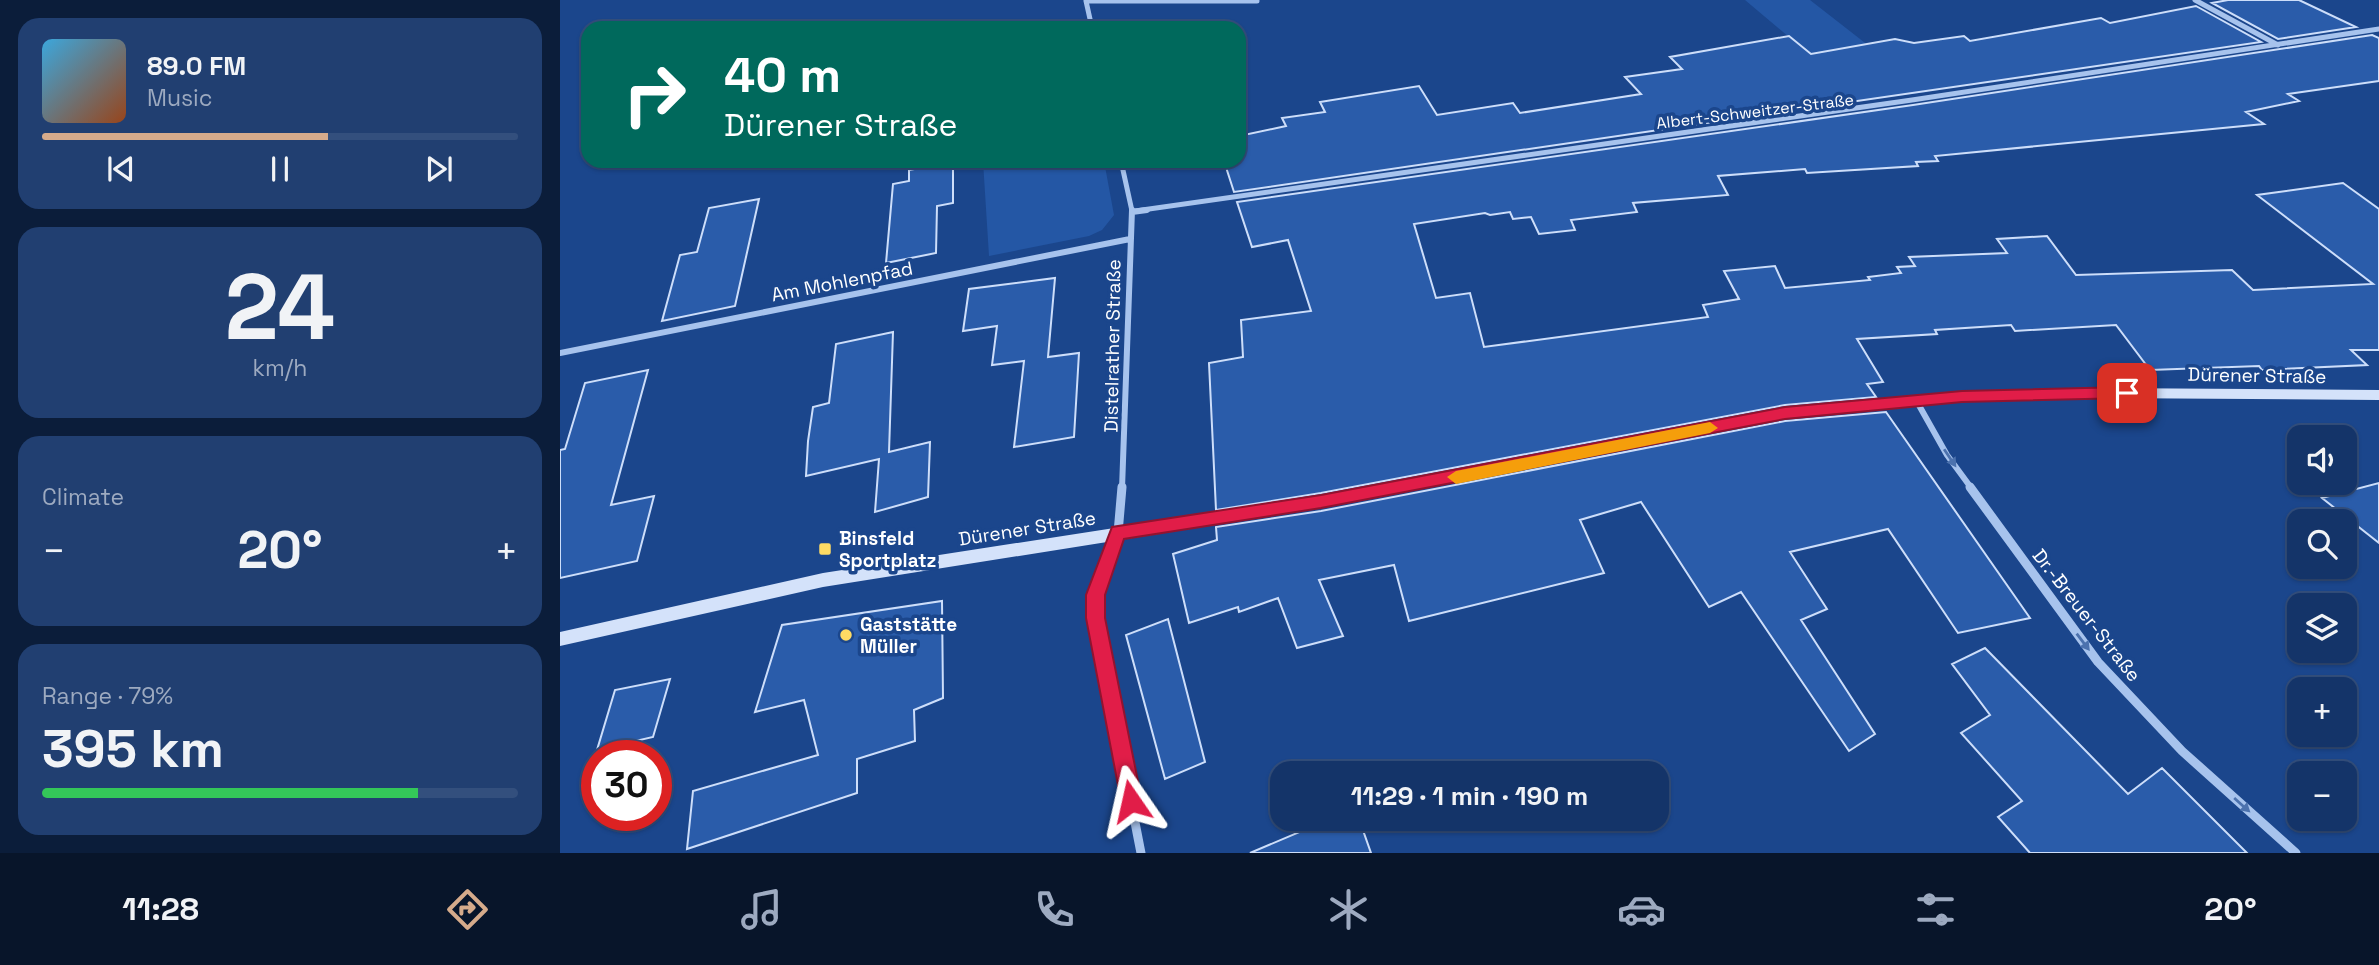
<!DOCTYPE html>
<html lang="en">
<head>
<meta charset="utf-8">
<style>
	body { margin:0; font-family:"Space Grotesk",sans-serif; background:#213f71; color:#f1f3f6; height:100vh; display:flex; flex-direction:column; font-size:26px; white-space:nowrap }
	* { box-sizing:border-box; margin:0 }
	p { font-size:23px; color:#9daac0 }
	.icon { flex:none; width:38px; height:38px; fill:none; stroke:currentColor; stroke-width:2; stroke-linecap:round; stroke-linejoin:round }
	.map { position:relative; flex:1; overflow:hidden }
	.drawer { display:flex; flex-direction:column; gap:18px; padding:18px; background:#0b1d3a; width:560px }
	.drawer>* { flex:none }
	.banner { position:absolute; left:21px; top:21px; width:665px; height:147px; border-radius:21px; box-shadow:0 2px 5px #0004,0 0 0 2px #334f7d; background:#00695c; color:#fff; overflow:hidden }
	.controls { position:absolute; left:1727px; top:425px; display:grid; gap:14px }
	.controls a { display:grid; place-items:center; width:70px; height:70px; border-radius:14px; background:#143469; box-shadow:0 2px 5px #0004,0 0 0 2px #334f7d; font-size:35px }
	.speed { position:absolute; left:21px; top:740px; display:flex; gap:14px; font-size:35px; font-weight:700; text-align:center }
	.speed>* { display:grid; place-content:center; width:91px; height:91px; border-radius:50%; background:#143469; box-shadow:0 2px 5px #0004,0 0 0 2px #334f7d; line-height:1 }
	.speed .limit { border:10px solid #d22; background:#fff; color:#111 }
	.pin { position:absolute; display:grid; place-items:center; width:60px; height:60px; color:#fff; margin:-30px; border-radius:14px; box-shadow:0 4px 10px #0006 }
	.me { position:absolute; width:77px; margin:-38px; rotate:349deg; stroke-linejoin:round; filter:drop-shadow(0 0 5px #0008) }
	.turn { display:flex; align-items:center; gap:24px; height:147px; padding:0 28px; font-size:32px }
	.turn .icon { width:91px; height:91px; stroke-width:2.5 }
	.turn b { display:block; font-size:49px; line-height:60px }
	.big { font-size:52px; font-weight:700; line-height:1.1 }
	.drawer .card { flex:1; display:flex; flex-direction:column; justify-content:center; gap:10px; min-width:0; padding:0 24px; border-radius:21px; background:#213f71 }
	.drawer .dial { align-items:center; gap:0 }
	.dial b { font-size:91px; line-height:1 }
	.song { display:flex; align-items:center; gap:21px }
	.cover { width:84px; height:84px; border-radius:10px; background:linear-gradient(135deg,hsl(200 70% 55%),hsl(20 70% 35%)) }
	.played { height:7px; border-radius:4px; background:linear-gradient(90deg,#d6ab8b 60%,#334f7d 60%) }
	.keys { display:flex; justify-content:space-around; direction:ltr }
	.heat { display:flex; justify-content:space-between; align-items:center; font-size:38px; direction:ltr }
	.charge { height:10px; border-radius:5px; background:linear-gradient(90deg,#34c759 79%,#334f7d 0) }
	.trip { position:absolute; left:710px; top:761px; width:399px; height:70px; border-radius:21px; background:#143469; box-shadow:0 2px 5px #0004,0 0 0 2px #334f7d; font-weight:700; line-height:70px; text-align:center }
	.tabs { display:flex; height:112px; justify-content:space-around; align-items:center; background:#08152a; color:#9daac0 }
	.tabs .icon { width:49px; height:49px }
	.tabs .on { color:#d6ab8b }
	.tabs b { font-size:32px; color:#f1f3f6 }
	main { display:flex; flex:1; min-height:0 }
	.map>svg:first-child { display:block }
	.green { fill:#2457a5 }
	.building { fill:#2a5caa; stroke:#cddefa; stroke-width:2 }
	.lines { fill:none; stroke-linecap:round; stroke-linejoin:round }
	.minor-far2 { stroke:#a7c3ed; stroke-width:5 }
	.minor-far1 { stroke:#a7c3ed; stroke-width:6 }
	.minor { stroke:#a7c3ed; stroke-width:9 }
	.secondary { fill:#d4e2fa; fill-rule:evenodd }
	.oneway { fill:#4c72ae }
	.route { fill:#e11d48; stroke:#92132f; stroke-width:2 }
	.slow { fill:#f59e0b }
	.poi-dot { fill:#fedb64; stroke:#1b468c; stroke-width:2.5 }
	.labels { text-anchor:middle; stroke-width:7; stroke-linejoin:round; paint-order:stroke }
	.far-street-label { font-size:16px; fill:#fff; stroke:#1b468c }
	.street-label { font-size:19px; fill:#fff; stroke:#1b468c }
	.poi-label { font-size:19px; font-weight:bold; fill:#fff; stroke:#1b468c; text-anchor:start }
</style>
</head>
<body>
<main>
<section class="drawer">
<div class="card">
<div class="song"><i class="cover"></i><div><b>89.0 FM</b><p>Music</p></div></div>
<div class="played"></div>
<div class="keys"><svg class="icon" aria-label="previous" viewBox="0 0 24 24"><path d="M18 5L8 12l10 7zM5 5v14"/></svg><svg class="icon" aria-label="pause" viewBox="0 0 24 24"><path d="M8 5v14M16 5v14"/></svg><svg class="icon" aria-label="next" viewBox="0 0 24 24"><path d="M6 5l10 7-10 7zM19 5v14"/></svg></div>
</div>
<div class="card dial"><b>24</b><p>km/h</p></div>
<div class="card"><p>Climate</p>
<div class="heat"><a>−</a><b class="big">20°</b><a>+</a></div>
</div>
<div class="card"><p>Range · 79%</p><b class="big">395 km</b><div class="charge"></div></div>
</section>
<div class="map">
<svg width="1819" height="853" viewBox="0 0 1819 853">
	<rect width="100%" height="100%" fill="#1b468c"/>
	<path class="green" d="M 1185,0 L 1250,0 L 1368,92 L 1304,100 Z
		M 423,161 L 544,161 L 554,215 L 542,230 L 529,236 L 429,256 Z"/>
	<path class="building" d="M 1668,0 L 1739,0 L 1796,27 L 1718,39 L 1652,3 Z
		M 1636,6 L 1701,42 L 674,192 L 664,161 L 679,161 L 679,136 L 726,126 L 722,118 L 765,112 L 760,102 L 859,86 L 877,115 L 953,103 L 960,113 L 1081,94 L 1065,77 L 1122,69 L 1110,57 L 1229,36 L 1251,54 L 1335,39 L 1354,43 L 1404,36 L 1410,41 L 1541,18 L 1550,23 Z
		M 1812,35 L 1819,38 L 1819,81 L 1728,94 L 1739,101 L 1686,112 L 1704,124 L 1375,156 L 1378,161 L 1356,162 L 1358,166 L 1247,173 L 1245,169 L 1158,176 L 1168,195 L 1073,203 L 1077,212 L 1011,220 L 1015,230 L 979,234 L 971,217 L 953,219 L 950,212 L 930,215 L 925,213 L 854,224 L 876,298 L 910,293 L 924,347 L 1148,317 L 1143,305 L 1179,299 L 1164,271 L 1215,266 L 1225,288 L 1310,280 L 1308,277 L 1341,273 L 1337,267 L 1355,266 L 1349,257 L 1447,253 L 1437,239 L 1487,236 L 1516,275 L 1672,270 L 1693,290 L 1813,284 L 1697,195 L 1783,183 L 1819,209 L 1819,350 L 1791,350 L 1807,365 L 1702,370 L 1699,366 L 1590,370 L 1556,325 L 1455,331 L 1451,325 L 1375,330 L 1377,334 L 1297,339 L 1323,382 L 1307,384 L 1316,397 L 1225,405 L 761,493 L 656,510 L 649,363 L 683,357 L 681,320 L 751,311 L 728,240 L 692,247 L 677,202 L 1353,105 Z
		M 393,162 L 393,203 L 377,206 L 376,253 L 326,263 L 333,184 L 349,181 L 349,170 Z
		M 199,199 L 175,306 L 102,321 L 120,255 L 137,252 L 149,208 Z
		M 495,278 L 488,357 L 519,353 L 514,437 L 454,447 L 464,361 L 432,365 L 437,326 L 403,331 L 409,289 Z
		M 333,332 L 329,452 L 370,442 L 368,497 L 315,512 L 319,459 L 246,476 L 248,441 L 253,407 L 269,403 L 276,344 Z
		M 88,370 L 51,505 L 94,496 L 77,561 L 0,578 L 0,450 L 5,449 L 25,383 Z
		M 1326,412 L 1470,618 L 1398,633 L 1328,529 L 1230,552 L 1267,609 L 1241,620 L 1315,734 L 1289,751 L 1181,592 L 1149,607 L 1081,502 L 1020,520 L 1044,573 L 849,621 L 834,565 L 759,580 L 783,636 L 737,648 L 718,598 L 679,612 L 678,607 L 629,623 L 613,554 L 657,540 L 656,527 L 761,511 L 1225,421 Z
		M 1819,483 L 1819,543 L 1762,498 Z
		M 382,601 L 383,698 L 354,710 L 355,741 L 297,759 L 297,793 L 127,849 L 133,791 L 258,755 L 244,700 L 195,712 L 222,625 Z
		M 608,619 L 645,762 L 605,779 L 566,635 Z
		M 1425,648 L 1568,794 L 1602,768 L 1687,853 L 1470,853 L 1438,817 L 1462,801 L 1401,733 L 1430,715 L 1392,664 Z
		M 110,679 L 93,737 L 37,750 L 55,690 Z
		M 770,819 L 799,819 L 811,853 L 690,853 Z"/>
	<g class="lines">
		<path class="minor-far2" d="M 1635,0 L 1718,45
			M 532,28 L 526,1 L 697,1
			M 561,161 L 572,211
			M 575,211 L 1352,100 L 1819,29"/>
		<path class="minor-far1" d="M 572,212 L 587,210
			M 0,353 L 570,239
			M 1356,400 L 1387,455 L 1412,489
			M 562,489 L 572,210"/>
		<path class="minor" d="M 562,487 L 558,533 L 535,595 L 535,618 L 581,853
			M 1410,487 L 1538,662 L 1622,751 L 1736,853"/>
		<path class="secondary" d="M 1540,388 L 1819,390 L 1819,400 L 1540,398 L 1403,402 L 1225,418 L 761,508 L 263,587 L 0,646 L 0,632 L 263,573 L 761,496 L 1225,408 L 1403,392 Z"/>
	</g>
	<defs><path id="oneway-solid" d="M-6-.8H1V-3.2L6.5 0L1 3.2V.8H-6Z" transform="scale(1.75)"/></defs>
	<g class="oneway">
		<use href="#oneway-solid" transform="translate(1390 458) rotate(56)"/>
		<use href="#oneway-solid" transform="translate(1523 642) rotate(53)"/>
		<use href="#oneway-solid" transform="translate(1682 805) rotate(42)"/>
	</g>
	<path class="route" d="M 1567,387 L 1575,393 L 1567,398 L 1402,402 L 1225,419 L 761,508 L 564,539 L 545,595 L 545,618 L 582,801 L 579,808 L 571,811 L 564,808 L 561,801 L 526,618 L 526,595 L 552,527 L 761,495 L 1225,407 L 1402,391 Z"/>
	<path class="slow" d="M 1150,422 L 1158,428 L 1150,433 L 896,484 L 887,477 L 896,471 Z"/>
	<g class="poi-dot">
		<rect x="258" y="542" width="14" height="14" rx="3.5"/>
		<circle cx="286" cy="635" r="7"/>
	</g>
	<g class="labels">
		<g class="far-street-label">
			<text transform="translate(1195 111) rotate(-7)" y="6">Albert-Schweitzer-Straße</text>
		</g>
		<g class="street-label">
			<text transform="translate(282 281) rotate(-11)" y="7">Am Mohlenpfad</text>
			<text transform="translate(552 346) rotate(-89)" y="7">Distelrather Straße</text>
			<text transform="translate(1697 375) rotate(1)" y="7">Dürener Straße</text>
			<text transform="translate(467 528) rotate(-9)" y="7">Dürener Straße</text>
			<text transform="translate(1527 615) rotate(52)" y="7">Dr.-Breuer-Straße</text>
		</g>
		<g class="poi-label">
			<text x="279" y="545">Binsfeld<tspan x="279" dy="22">Sportplatz</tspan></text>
			<text x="300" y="631">Gaststätte<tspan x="300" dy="22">Müller</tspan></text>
		</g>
	</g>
</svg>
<div class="controls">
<a><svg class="icon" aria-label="sound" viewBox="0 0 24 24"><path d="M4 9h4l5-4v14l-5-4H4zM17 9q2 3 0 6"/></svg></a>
<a><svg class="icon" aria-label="search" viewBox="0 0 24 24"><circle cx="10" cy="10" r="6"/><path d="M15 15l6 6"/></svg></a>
<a><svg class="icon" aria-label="layers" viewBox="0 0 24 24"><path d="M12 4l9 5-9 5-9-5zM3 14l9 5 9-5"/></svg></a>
<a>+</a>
<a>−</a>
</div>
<div class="speed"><div class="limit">30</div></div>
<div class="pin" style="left:1567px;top:393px;background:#d93025"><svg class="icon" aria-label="arrive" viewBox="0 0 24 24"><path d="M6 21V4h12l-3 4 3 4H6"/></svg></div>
<svg class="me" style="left:571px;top:801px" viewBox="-20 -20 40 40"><path d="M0-17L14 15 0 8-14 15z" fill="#e11d48" stroke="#fff" stroke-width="4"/></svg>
<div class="trip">11:29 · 1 min · 190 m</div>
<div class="banner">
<div class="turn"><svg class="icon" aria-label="right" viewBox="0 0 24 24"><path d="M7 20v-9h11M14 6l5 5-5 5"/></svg><div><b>40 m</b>Dürener Straße</div></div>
</div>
</div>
</main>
<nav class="tabs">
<b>11:28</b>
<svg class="icon on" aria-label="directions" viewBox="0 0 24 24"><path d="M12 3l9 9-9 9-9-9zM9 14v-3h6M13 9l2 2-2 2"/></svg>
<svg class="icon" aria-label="music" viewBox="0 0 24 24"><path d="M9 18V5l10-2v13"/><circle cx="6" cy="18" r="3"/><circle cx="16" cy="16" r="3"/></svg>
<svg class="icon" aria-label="phone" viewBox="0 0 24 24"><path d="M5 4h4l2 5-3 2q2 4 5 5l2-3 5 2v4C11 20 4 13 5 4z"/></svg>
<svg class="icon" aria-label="climate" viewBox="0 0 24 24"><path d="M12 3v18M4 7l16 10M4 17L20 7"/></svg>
<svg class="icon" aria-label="car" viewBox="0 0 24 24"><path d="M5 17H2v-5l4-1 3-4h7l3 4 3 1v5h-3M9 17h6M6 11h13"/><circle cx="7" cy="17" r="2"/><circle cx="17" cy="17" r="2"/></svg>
<svg class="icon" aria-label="filters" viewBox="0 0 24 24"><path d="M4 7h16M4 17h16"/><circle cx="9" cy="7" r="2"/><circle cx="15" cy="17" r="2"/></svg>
<b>20°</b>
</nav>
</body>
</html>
